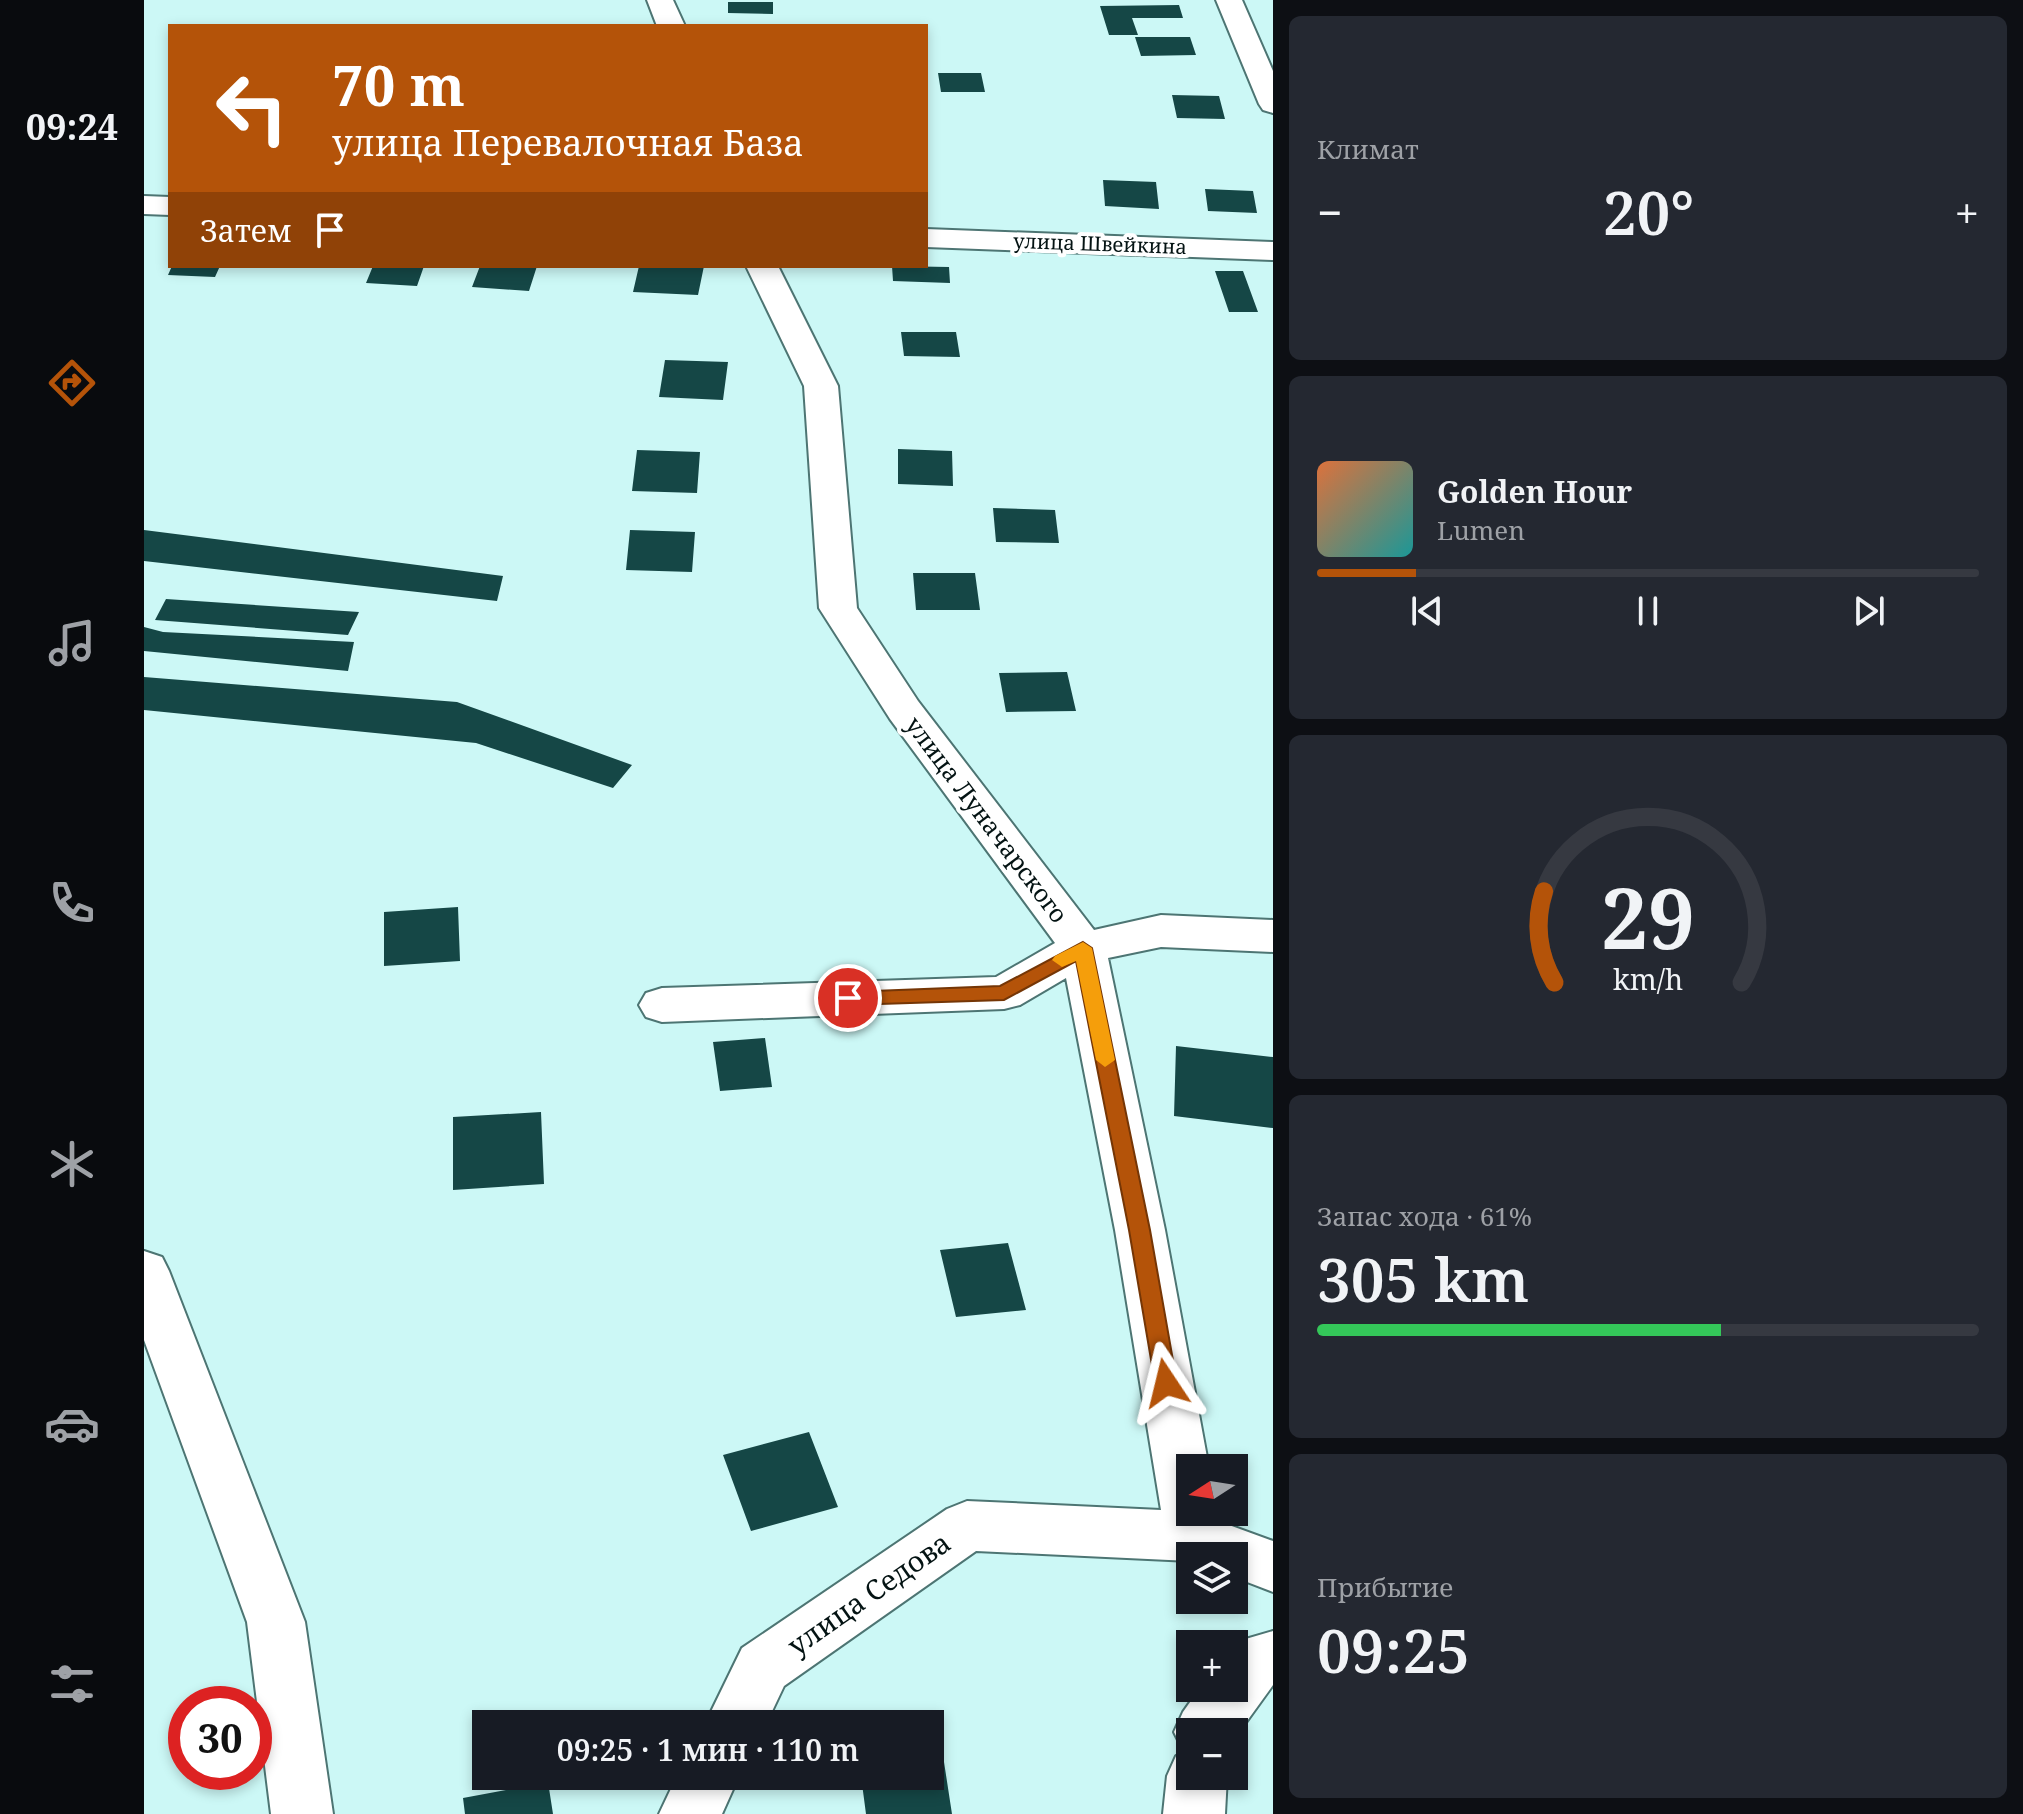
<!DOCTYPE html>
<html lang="ru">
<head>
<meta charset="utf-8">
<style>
	body { margin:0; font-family:"Noto Serif",serif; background:#242831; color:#f1f3f6; height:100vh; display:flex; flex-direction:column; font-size:30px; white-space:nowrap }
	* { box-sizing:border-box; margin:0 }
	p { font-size:26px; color:#9ea1a6 }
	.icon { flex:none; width:44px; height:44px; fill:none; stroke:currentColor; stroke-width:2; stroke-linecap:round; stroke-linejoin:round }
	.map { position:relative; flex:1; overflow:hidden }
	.details { display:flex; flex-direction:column; gap:16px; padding:16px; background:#0d0f14; width:750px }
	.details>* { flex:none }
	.guide { position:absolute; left:24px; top:24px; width:760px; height:244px; border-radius:0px; box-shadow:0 4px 12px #0003; background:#b45309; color:#fff; overflow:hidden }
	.needle { width:52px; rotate:258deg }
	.controls { position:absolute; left:1032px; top:1454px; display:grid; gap:16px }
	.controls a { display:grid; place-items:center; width:72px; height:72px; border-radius:0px; background:#171b24; box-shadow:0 4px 12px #0003; font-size:40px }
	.speed { position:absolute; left:24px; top:1686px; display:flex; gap:16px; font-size:40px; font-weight:700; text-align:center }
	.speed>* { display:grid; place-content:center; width:104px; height:104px; border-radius:50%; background:#171b24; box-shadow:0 4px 12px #0003; line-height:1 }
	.speed .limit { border:12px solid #d22; background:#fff; color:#111 }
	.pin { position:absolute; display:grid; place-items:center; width:68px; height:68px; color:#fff; margin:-34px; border:4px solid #fff; border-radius:50%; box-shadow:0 2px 8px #0007 }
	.me { position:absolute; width:88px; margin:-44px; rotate:350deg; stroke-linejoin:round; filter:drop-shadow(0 0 6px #0008) }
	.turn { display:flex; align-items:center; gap:28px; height:168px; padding:0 32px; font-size:36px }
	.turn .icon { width:104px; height:104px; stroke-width:2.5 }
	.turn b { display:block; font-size:56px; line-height:68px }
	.then { display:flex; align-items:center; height:76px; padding:0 32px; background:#0003; gap:16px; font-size:30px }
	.big { font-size:60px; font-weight:600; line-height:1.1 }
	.details .card { flex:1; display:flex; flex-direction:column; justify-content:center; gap:12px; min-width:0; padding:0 28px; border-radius:12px; background:#242831 }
	.details .dial { align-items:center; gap:0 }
	.dial svg { height:208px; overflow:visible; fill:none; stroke:#363941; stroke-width:7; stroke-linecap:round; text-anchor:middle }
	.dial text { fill:#f1f3f6; stroke:none }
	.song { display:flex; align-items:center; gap:24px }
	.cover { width:96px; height:96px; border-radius:12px; background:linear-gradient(135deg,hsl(20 70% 55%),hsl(180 70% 35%)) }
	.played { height:8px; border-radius:4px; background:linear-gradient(90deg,#b45309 15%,#363941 15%) }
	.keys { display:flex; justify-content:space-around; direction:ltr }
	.heat { display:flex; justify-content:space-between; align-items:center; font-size:44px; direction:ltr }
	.charge { height:12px; border-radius:6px; background:linear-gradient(90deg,#34c759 61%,#363941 0) }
	.trip { position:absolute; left:328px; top:1710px; width:472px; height:80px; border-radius:0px; background:#171b24; box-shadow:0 4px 12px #0003; font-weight:600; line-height:80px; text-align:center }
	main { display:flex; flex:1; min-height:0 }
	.menu { display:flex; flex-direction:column; width:144px; justify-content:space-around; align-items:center; background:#090b0e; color:#9ea1a6 }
	.menu .icon { width:56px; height:56px }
	.menu .active { color:#b45309 }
	.menu b { font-size:36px; color:#f1f3f6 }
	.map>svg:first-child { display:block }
	.building { fill:#154746 }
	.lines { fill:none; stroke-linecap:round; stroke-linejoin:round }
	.minor-casing { stroke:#4d7573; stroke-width:4 }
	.minor { fill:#fff; fill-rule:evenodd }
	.route { fill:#b45309; stroke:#753606; stroke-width:2 }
	.slow { fill:#f59e0b }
	.labels { text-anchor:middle; stroke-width:8; stroke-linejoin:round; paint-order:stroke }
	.far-street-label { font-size:20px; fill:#041313; stroke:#fff }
	.street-label { font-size:24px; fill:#041313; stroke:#fff }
	.near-street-label { font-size:28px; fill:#041313; stroke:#fff }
</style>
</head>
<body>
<main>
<nav class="menu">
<b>09:24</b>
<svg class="icon active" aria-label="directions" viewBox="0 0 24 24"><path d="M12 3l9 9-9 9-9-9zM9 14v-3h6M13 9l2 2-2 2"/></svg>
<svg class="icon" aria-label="music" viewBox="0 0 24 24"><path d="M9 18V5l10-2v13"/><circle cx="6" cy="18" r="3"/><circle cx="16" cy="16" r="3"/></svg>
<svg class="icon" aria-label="phone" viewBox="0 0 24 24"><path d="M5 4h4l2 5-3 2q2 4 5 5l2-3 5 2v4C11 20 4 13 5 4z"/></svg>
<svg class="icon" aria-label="climate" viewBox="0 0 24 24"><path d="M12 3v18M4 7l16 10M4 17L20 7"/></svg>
<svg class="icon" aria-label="car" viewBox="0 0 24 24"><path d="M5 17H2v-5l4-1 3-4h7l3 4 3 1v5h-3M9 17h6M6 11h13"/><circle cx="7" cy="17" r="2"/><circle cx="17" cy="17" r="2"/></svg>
<svg class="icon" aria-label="filters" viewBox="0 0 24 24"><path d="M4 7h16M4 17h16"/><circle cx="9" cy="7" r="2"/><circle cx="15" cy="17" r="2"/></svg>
</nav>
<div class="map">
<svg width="1129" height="1814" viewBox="0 0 1129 1814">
	<rect width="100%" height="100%" fill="#ccf8f6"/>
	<path class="building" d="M 584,2 L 629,2 L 629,14 L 584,13 Z
		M 1035,5 L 1039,18 L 988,18 L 994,35 L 965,35 L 956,6 Z
		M 991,37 L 1046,37 L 1052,55 L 997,56 Z
		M 794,73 L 837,73 L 841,92 L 797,92 Z
		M 1028,95 L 1075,96 L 1081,119 L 1033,118 Z
		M 959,180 L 1012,182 L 1015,209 L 961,206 Z
		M 1061,189 L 1109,191 L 1113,213 L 1064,211 Z
		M 28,266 L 76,266 L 71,277 L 24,275 Z
		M 229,266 L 280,266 L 273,286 L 222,283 Z
		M 336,266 L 393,266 L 385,291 L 328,287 Z
		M 495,266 L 560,266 L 554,295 L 489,292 Z
		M 748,266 L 805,267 L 806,283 L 749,281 Z
		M 1071,271 L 1099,271 L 1114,312 L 1085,312 Z
		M 757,332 L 812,332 L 816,357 L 760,356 Z
		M 521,360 L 584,362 L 579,400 L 515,397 Z
		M 754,449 L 808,451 L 809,486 L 754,484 Z
		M 493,450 L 556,452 L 553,493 L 488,491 Z
		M 849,508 L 911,510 L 915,543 L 852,542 Z
		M 0,530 L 359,576 L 353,601 L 0,561 Z
		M 486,530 L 551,532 L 548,572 L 482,570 Z
		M 769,573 L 831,573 L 836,610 L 772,610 Z
		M 22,599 L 215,612 L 204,635 L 11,620 Z
		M 0,627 L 19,632 L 210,642 L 204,671 L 0,651 Z
		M 923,672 L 932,711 L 862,712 L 855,673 Z
		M 0,677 L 313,702 L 488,765 L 469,788 L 332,743 L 0,710 Z
		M 314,907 L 316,961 L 240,966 L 240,912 Z
		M 621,1038 L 628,1087 L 576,1091 L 569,1042 Z
		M 1032,1046 L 1129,1057 L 1129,1128 L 1030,1116 Z
		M 397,1112 L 400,1184 L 309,1190 L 309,1117 Z
		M 864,1243 L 882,1310 L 812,1317 L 796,1250 Z
		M 665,1432 L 694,1507 L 607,1531 L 579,1455 Z
		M 800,1762 L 808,1814 L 722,1814 L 717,1776 L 786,1776 L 786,1763 Z
		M 404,1782 L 409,1814 L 321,1814 L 319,1798 Z"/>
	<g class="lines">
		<g class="minor-casing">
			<path id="minor" d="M 503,0 L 529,0 L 541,26 L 513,26 Z
				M 1072,0 L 1098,0 L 1129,71 L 1129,113 L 1119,110 L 1115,104 Z
				M 0,196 L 26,197 L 26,215 L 0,214 Z
				M 782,229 L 1129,242 L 1129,260 L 782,247 Z
				M 602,266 L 634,266 L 694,386 L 713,608 L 774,701 L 950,930 L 1017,915 L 1129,920 L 1129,952 L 1017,947 L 964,958 L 1021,1230 L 1065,1468 L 1046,1468 L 1046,1512 L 1073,1512 L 1074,1521 L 1129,1541 L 1129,1592 L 1090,1577 L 1090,1556 L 1046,1556 L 1046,1561 L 832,1551 L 640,1686 L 622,1724 L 561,1724 L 598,1648 L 803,1509 L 823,1501 L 1017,1510 L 971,1230 L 922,978 L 876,1005 L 860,1009 L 518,1022 L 502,1017 L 495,1005 L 502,993 L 518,988 L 852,977 L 911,943 L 746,719 L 675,608 L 660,386 Z
				M 0,1251 L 18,1257 L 25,1271 L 161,1622 L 189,1814 L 127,1814 L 103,1622 L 0,1340 Z
				M 1129,1631 L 1129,1685 L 1090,1739 L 1090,1732 L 1046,1732 L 1046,1776 L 1083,1776 L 1081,1814 L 1019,1814 L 1023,1776 L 1032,1756 L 1040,1752 L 1030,1732 L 1039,1712 L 1056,1688 L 1090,1688 L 1088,1643 Z
				M 533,1776 L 595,1776 L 578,1814 L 515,1814 Z"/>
		</g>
		<use href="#minor" class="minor"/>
	</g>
	<path class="route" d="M 939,942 L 948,948 L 1006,1230 L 1033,1383 L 1030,1389 L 1022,1392 L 1015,1389 L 1011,1383 L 985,1230 L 932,961 L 860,1000 L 704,1005 L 695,998 L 704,992 L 856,986 Z"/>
	<path class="slow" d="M 939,942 L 948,948 L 971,1060 L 961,1067 L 952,1060 L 932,961 L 918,967 L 908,960 L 911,956 Z"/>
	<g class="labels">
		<g class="far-street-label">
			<text transform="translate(956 244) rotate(2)" y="7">улица Швейкина</text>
		</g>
		<g class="street-label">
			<text transform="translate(842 820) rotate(53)" y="8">улица Луначарского</text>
		</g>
		<g class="near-street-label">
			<text transform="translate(725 1594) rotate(-35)" y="10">улица Седова</text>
		</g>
	</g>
</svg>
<div class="controls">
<a><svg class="needle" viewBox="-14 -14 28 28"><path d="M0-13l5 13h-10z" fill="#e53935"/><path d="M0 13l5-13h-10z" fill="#9ea1a6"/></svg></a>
<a><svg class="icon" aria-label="layers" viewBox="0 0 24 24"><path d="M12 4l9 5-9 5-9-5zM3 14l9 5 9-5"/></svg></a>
<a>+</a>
<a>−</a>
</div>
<div class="speed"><div class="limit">30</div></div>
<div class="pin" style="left:704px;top:998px;background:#d93025"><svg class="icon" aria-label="arrive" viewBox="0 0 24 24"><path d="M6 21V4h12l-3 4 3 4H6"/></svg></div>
<svg class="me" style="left:1022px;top:1383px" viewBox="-20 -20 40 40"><path d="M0-17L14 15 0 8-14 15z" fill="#b45309" stroke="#fff" stroke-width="4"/></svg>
<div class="trip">09:25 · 1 мин · 110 m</div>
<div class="guide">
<div class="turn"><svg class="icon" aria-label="left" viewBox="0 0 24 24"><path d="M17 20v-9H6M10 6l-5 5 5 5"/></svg><div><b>70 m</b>улица Перевалочная База</div></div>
<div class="then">Затем<svg class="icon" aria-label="arrive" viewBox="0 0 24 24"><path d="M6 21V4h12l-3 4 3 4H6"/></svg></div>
</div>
</div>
<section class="details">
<div class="card"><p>Климат</p>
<div class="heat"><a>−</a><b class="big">20°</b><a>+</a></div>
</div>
<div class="card">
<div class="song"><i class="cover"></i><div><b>Golden Hour</b><p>Lumen</p></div></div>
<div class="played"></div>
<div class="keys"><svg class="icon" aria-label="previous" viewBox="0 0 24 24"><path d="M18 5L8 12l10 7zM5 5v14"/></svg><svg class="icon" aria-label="pause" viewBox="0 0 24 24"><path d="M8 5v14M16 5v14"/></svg><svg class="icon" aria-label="next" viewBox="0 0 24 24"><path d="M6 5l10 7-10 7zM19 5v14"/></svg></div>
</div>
<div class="card dial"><svg viewBox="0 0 100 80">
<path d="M14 69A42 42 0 1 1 86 69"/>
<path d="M14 69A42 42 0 0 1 10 34" stroke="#b45309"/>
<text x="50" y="56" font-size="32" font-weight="700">29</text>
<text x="50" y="72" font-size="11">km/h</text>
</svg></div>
<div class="card"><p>Запас хода · 61%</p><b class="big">305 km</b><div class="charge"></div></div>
<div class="card"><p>Прибытие</p><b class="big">09:25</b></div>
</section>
</main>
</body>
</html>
